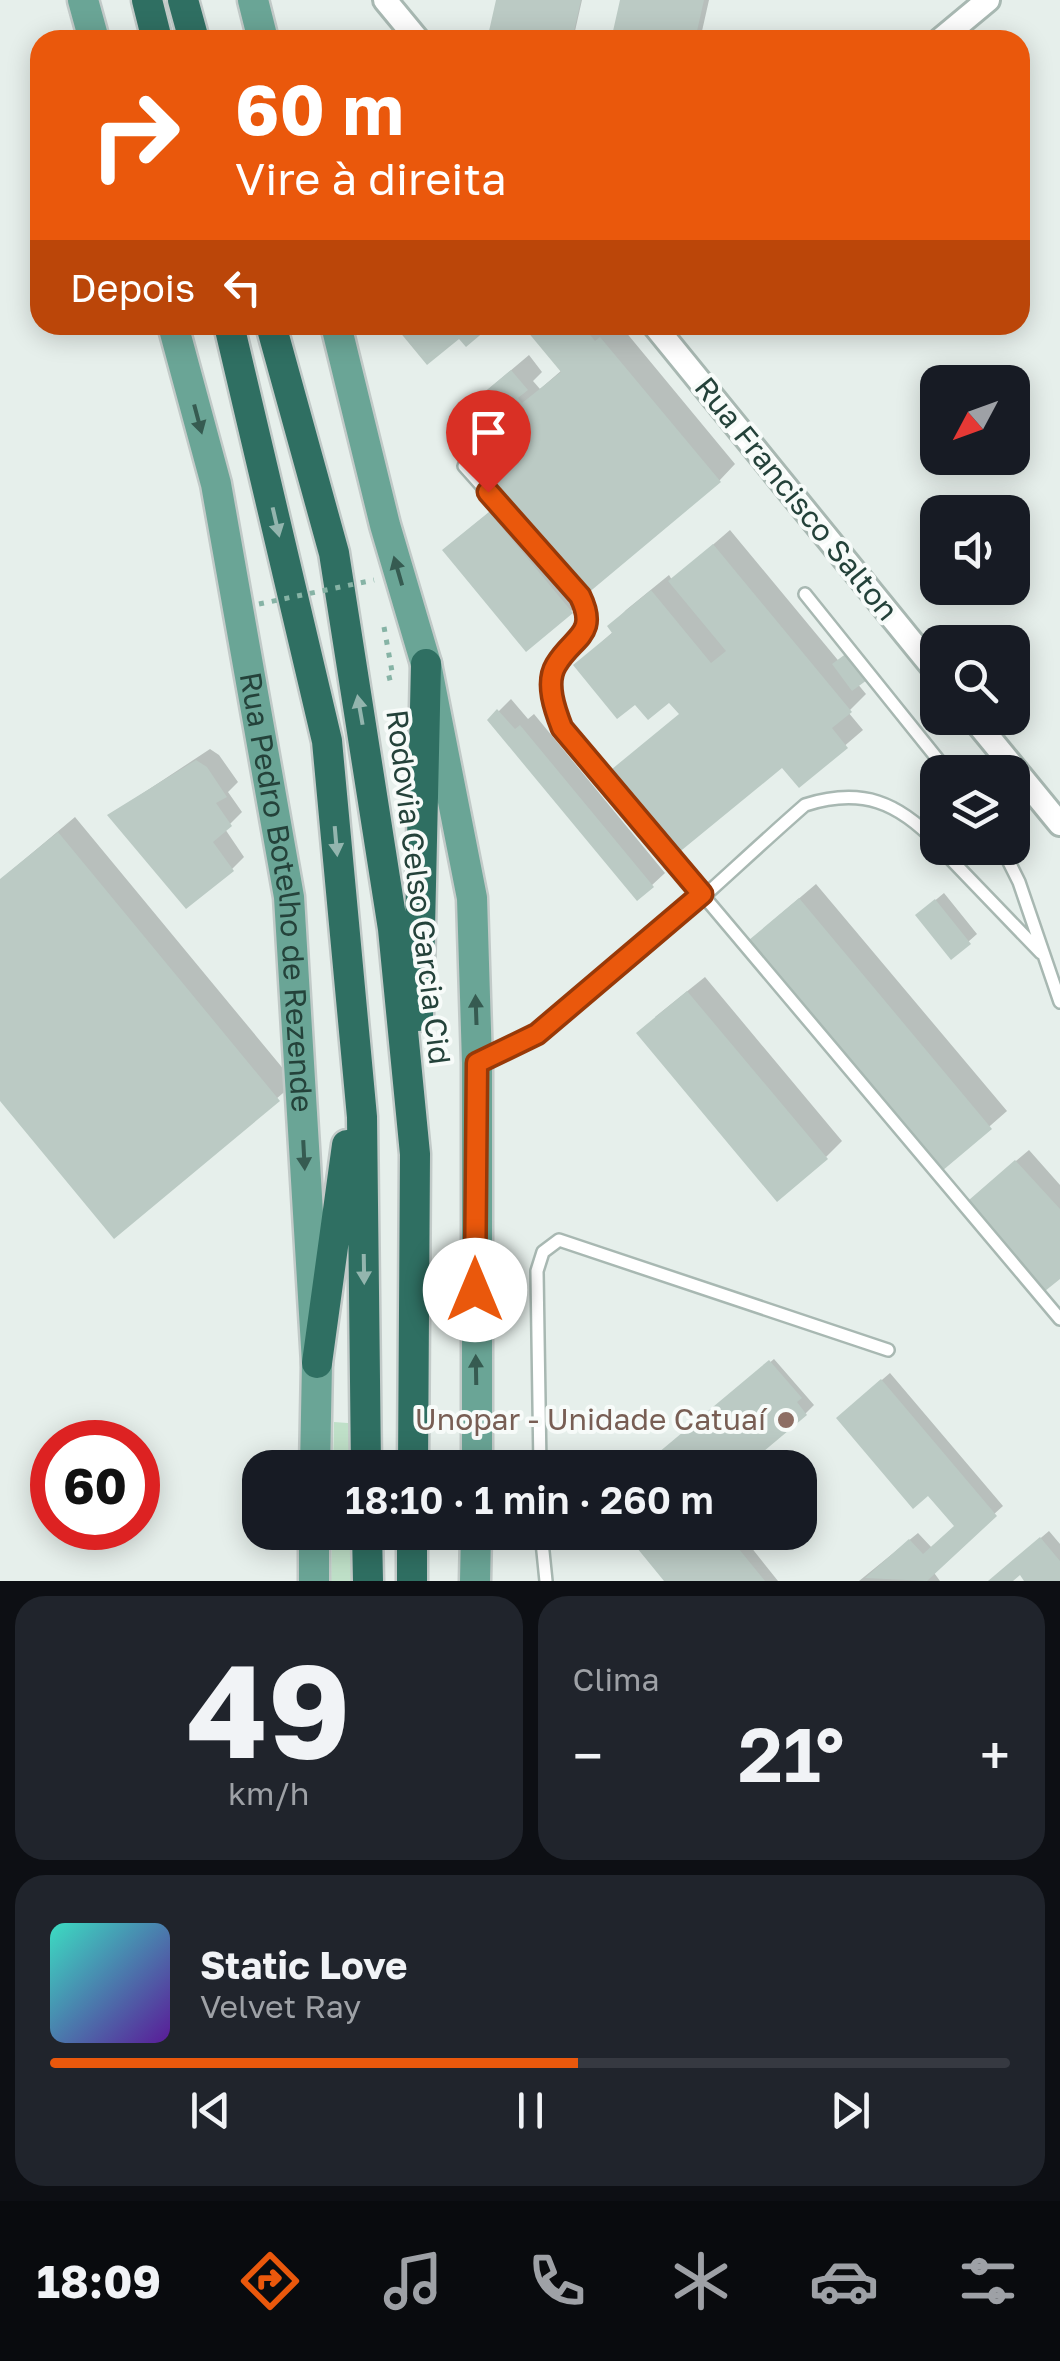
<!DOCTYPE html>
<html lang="pt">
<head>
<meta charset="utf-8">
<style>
	body { margin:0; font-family:"Golos Text",sans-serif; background:#20242c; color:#f1f3f6; height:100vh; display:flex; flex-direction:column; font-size:38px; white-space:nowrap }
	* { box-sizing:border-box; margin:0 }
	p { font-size:32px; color:#9ea1a6 }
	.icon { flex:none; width:55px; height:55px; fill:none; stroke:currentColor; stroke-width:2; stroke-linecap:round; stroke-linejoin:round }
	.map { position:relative; height:1581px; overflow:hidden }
	.details { display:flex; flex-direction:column; gap:15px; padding:15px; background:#0d0f14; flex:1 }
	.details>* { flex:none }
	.hud { position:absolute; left:30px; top:30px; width:1000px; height:305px; border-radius:30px; box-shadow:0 5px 25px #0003; background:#ea580c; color:#fff; overflow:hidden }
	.needle { width:65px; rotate:229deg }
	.fabs { position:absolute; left:920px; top:365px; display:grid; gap:20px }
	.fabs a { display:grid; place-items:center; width:110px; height:110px; border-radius:20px; background:#171b24; box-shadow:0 5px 25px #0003; font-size:50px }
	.speed { position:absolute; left:30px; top:1420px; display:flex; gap:20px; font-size:50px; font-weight:700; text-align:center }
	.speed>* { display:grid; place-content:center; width:130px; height:130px; border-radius:50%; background:#171b24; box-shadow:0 5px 25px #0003; line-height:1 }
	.speed .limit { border:15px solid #d22; background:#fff; color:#111 }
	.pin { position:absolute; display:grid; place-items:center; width:85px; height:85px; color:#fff; margin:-102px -42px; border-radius:50% 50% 50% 0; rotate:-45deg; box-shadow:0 0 10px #0007 }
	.pin .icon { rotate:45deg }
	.me { position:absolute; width:110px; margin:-55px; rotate:0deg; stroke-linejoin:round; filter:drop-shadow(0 0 8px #0008) }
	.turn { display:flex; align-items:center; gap:35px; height:210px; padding:0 40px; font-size:45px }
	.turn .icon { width:130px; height:130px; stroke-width:2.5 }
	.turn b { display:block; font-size:70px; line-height:85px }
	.then { display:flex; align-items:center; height:95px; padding:0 40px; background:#0003; gap:20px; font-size:38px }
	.big { font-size:75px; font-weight:600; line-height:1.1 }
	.details .card { flex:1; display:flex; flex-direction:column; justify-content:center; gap:15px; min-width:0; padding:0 35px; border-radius:30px; background:#20242c }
	.details .dial { align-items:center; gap:0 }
	.dial b { font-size:130px; line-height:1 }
	.song { display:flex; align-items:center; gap:30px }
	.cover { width:120px; height:120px; border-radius:15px; background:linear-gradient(135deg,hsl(170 70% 55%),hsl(270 70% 35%)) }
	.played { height:10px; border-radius:5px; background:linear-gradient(90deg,#ea580c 55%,#363941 55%) }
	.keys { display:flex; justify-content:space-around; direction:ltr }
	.heat { display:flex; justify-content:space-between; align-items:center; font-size:55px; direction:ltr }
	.details .tiles { flex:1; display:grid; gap:15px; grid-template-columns:1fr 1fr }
	.card:last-child { grid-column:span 2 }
	.trip { position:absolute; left:242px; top:1450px; width:575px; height:100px; border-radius:30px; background:#171b24; box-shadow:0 5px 25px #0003; font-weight:600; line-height:100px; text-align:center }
	.dock { display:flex; height:160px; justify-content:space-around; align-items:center; background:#090b0e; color:#9ea1a6 }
	.dock .icon { width:70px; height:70px }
	.dock .selected { color:#ea580c }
	.dock b { font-size:45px; color:#f1f3f6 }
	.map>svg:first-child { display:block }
	.green { fill:#bfe0c8 }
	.shadow { fill:#0003 }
	.building { fill:#bbcac4 }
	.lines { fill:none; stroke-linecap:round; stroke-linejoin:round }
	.lane-casing { stroke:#a8b8b2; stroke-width:16 }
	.street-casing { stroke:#a8b8b2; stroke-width:28 }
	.primary-casing { stroke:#c2cac8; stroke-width:35 }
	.highway-casing { stroke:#c2cac8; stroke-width:35 }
	.path { stroke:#86b3a5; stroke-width:5; stroke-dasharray:5 8; stroke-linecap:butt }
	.lane { stroke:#fff; stroke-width:11 }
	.street { stroke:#fff; stroke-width:22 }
	.primary { stroke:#6aa596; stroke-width:30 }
	.highway { stroke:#2f6f62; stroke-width:30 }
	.path-bridge { stroke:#86b3a5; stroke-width:5; stroke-dasharray:5 8; stroke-linecap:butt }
	.oneway { fill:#365b51 }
	.oneway2 { fill:#93b5ae }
	.route-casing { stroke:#983908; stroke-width:25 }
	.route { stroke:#ea580c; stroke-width:18 }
	.education-dot { fill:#8d6e63; stroke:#f7fbf9; stroke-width:4 }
	.labels { text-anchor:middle; stroke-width:8; stroke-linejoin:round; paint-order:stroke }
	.street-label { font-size:30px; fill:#24423a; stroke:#f7fbf9 }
	.education-label { font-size:30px; fill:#785e54; stroke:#f7fbf9; text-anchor:end }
</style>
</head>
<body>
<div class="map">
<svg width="1060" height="1581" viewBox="0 0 1060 1581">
	<rect width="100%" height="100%" fill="#e6efeb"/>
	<path class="green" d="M 334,1422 L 361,1424 L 360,1467 L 333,1468 Z
		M 332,1533 L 358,1533 L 357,1581 L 331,1581 Z"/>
	<path class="shadow" d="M 499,0 L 582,0 L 573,40 L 500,40 Z
		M 623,0 L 709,0 L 700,40 L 613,40 Z
		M 525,325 L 620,325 L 735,464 L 719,481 L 478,398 L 529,355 L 542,372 L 533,381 L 540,389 L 562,370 Z
		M 503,501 L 583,599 L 571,611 L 458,538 Z
		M 730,530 L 866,694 L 848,712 L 863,730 L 799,785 L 782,764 L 681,713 L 670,699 L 635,701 L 576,665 L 614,631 L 610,627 L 626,610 L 669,575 L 672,580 Z
		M 511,699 L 528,719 L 534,714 L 665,873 L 638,898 L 490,720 Z
		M 210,749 L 219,755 L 238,782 L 228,792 L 242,812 L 225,829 L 244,857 L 232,869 L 110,815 Z
		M 75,817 L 295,1083 L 114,1235 L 0,1097 L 0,880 Z
		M 816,884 L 1007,1111 L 943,1167 L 769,924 Z
		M 944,893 L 977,934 L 951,957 L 926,908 Z
		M 705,977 L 842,1141 L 826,1157 L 655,1017 Z
		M 1029,1150 L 1060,1185 L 1060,1275 L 984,1188 Z
		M 774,1359 L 814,1405 L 806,1413 L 740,1468 L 649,1463 Z
		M 890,1373 L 1003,1506 L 932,1570 L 940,1581 L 859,1581 L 918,1533 L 932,1548 L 957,1526 L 847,1410 Z
		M 1049,1531 L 1060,1544 L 1060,1581 L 1028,1581 L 1020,1572 L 1009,1581 L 990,1581 Z
		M 627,1532 L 739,1532 L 778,1581 L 668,1581 Z"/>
	<path class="building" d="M 496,0 L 581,0 L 572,40 L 487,40 Z
		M 620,0 L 704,0 L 695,40 L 611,40 Z
		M 394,325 L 492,325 L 466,347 L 459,339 L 427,365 Z
		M 522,325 L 582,325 L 595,341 L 600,337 L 721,482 L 587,594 L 475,458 L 472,431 L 458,414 L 511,370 L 528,390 L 518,398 L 522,403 L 561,372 Z
		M 489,512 L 573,613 L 526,652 L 442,550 Z
		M 713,544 L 852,712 L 832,728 L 848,748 L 799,788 L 782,768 L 677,854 L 606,774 L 679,714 L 669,703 L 648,720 L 635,705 L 617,719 L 573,665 L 612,633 L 607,626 L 651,590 L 711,663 L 726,651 L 668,581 Z
		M 847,653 L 867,680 L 852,691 L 832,664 Z
		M 497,709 L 515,729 L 520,725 L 654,887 L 637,901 L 487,720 Z
		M 196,760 L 207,767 L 227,797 L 216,803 L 232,826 L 213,842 L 234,871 L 186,909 L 107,815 Z
		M 58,832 L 280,1101 L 114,1239 L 0,1101 L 0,879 Z
		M 799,898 L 992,1129 L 942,1171 L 749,940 Z
		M 935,899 L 971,944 L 951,960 L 915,915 Z
		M 687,991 L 828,1159 L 777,1202 L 636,1033 Z
		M 1015,1160 L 1060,1209 L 1060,1279 L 1045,1291 L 969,1200 Z
		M 769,1360 L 802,1398 L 797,1402 L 807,1415 L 744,1468 L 649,1468 L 646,1463 Z
		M 881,1379 L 997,1516 L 927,1581 L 865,1578 L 909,1539 L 923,1554 L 954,1526 L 928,1496 L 913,1509 L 836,1418 Z
		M 624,1532 L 725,1532 L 765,1581 L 664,1581 Z
		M 1040,1537 L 1060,1561 L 1060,1581 L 1024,1581 L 1020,1575 L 1013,1581 L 988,1581 Z"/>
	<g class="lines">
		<g class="lane-casing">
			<path id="lane" d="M 464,466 L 580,596 C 599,635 573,636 556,665 C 545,683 554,710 562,728 L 1060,1319
				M 805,594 L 948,772
				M 940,848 L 1041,953
				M 1002,848 L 1019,882 L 1060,1002
				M 481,1061 C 601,1002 704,893 805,805 C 862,787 898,802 938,844
				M 540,1468 L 537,1271 L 543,1252 L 559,1240 L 888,1350
				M 541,1532 L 546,1581"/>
		</g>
		<g class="street-casing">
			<path id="street" d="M 385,0 L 418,40
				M 940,40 L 988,0
				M 654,325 L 938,674
				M 973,718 L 1060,824"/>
		</g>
		<g class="primary-casing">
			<g id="primary">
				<path d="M 83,0 L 94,40"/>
				<path d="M 253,0 L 263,40"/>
				<path id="s1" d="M 173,325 L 216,484 L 289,897 L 317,1363 L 315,1468"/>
				<path d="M 336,325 L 385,525 L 426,664 L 472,898 L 477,1063 L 477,1468"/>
				<path d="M 314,1581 L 314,1532"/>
				<path d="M 475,1581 L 476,1532"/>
			</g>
		</g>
		<g class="highway-casing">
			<path id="highway" d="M 147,0 L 157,40
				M 183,0 L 194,40
				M 229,325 L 327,741 L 362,1117 L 366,1468
				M 271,325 L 334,553 L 393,929 L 415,1154 L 413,1468
				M 418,1016 L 426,664
				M 317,1363 L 347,1145
				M 367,1532 L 368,1581
				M 412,1581 L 412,1532"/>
		</g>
		<path class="path" d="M 384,627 L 393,677 L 385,679 L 384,675"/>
		<use href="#lane" class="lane"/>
		<use href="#street" class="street"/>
		<use href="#primary" class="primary"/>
		<use href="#highway" class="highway"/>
		<path class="path-bridge" d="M 259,604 L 374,580"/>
	</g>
	<defs><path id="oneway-solid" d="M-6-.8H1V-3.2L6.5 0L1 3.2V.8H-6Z" transform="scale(2.5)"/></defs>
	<g class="oneway">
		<use href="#oneway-solid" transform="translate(198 419) rotate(75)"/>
		<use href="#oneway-solid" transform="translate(398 571) rotate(-106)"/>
		<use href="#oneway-solid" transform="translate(476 1010) rotate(-92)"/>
		<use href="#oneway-solid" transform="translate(304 1155) rotate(87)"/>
		<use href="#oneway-solid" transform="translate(476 1370) rotate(-91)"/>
	</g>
	<g class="oneway2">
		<use href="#oneway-solid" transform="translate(276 522) rotate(77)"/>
		<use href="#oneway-solid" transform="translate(360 710) rotate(-100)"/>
		<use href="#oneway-solid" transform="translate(336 841) rotate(85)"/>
		<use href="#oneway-solid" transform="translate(364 1269) rotate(89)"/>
	</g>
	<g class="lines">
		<g class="route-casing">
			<path id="route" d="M 475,1290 L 477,1063 L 537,1034 L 702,894 L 562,728 C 555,710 545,683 556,665 C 573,636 599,635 580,596 L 488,492"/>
		</g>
		<use href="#route" class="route"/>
	</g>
	<circle class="education-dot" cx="786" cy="1420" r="10"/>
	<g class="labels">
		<g class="street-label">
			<text transform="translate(796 499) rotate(51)" y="10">Rua Francisco Salton</text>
			<text transform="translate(418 887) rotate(83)" y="10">Rodovia Celso Garcia Cid</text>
			<text dy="10" stroke="none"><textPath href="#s1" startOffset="578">Rua Pedro Botelho de Rezende</textPath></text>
		</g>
		<g class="education-label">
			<text x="766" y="1430">Unopar - Unidade Catuaí</text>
		</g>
	</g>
</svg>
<div class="fabs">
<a><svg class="needle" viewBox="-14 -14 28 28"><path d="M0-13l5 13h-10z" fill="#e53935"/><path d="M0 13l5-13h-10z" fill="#9ea1a6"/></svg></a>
<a><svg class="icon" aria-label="sound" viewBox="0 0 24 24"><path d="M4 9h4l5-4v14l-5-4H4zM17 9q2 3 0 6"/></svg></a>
<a><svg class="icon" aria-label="search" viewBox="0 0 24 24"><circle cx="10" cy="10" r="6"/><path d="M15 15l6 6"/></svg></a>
<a><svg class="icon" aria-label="layers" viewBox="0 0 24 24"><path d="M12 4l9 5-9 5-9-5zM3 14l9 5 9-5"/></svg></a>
</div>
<div class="speed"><div class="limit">60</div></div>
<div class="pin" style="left:488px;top:492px;background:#d93025"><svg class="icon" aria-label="arrive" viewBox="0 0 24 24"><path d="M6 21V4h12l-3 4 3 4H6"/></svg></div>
<svg class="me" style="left:475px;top:1290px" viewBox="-20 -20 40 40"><circle r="19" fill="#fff"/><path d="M0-13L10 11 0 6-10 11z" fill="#ea580c"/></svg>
<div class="trip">18:10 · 1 min · 260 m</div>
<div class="hud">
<div class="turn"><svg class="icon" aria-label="right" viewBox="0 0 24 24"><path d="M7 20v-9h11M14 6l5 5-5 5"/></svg><div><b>60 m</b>Vire à direita</div></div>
<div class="then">Depois<svg class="icon" aria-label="left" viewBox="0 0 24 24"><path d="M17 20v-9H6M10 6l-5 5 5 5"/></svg></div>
</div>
</div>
<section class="details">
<div class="tiles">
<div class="card dial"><b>49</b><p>km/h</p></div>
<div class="card"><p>Clima</p>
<div class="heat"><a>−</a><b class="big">21°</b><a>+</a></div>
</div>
<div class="card">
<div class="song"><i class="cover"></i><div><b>Static Love</b><p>Velvet Ray</p></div></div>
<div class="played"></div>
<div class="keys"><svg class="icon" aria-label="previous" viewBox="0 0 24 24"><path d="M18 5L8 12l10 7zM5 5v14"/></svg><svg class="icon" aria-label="pause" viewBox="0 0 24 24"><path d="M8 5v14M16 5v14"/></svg><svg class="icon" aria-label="next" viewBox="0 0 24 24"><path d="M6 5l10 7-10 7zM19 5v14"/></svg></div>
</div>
</div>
</section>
<nav class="dock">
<b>18:09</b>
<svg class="icon selected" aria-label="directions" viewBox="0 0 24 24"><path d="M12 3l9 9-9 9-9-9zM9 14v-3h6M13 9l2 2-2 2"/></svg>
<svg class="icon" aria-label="music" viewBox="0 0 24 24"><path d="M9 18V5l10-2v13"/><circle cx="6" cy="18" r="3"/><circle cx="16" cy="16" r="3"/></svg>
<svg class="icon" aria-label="phone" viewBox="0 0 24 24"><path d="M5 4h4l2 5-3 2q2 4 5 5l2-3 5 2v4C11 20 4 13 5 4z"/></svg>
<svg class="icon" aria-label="climate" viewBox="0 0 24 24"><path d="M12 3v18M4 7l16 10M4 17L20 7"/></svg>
<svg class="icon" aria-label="car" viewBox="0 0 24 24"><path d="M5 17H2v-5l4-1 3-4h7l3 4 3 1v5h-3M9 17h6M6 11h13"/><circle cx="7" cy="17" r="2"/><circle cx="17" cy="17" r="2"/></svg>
<svg class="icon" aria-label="filters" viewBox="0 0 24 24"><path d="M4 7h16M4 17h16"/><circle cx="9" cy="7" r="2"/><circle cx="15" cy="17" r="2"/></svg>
</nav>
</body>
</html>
